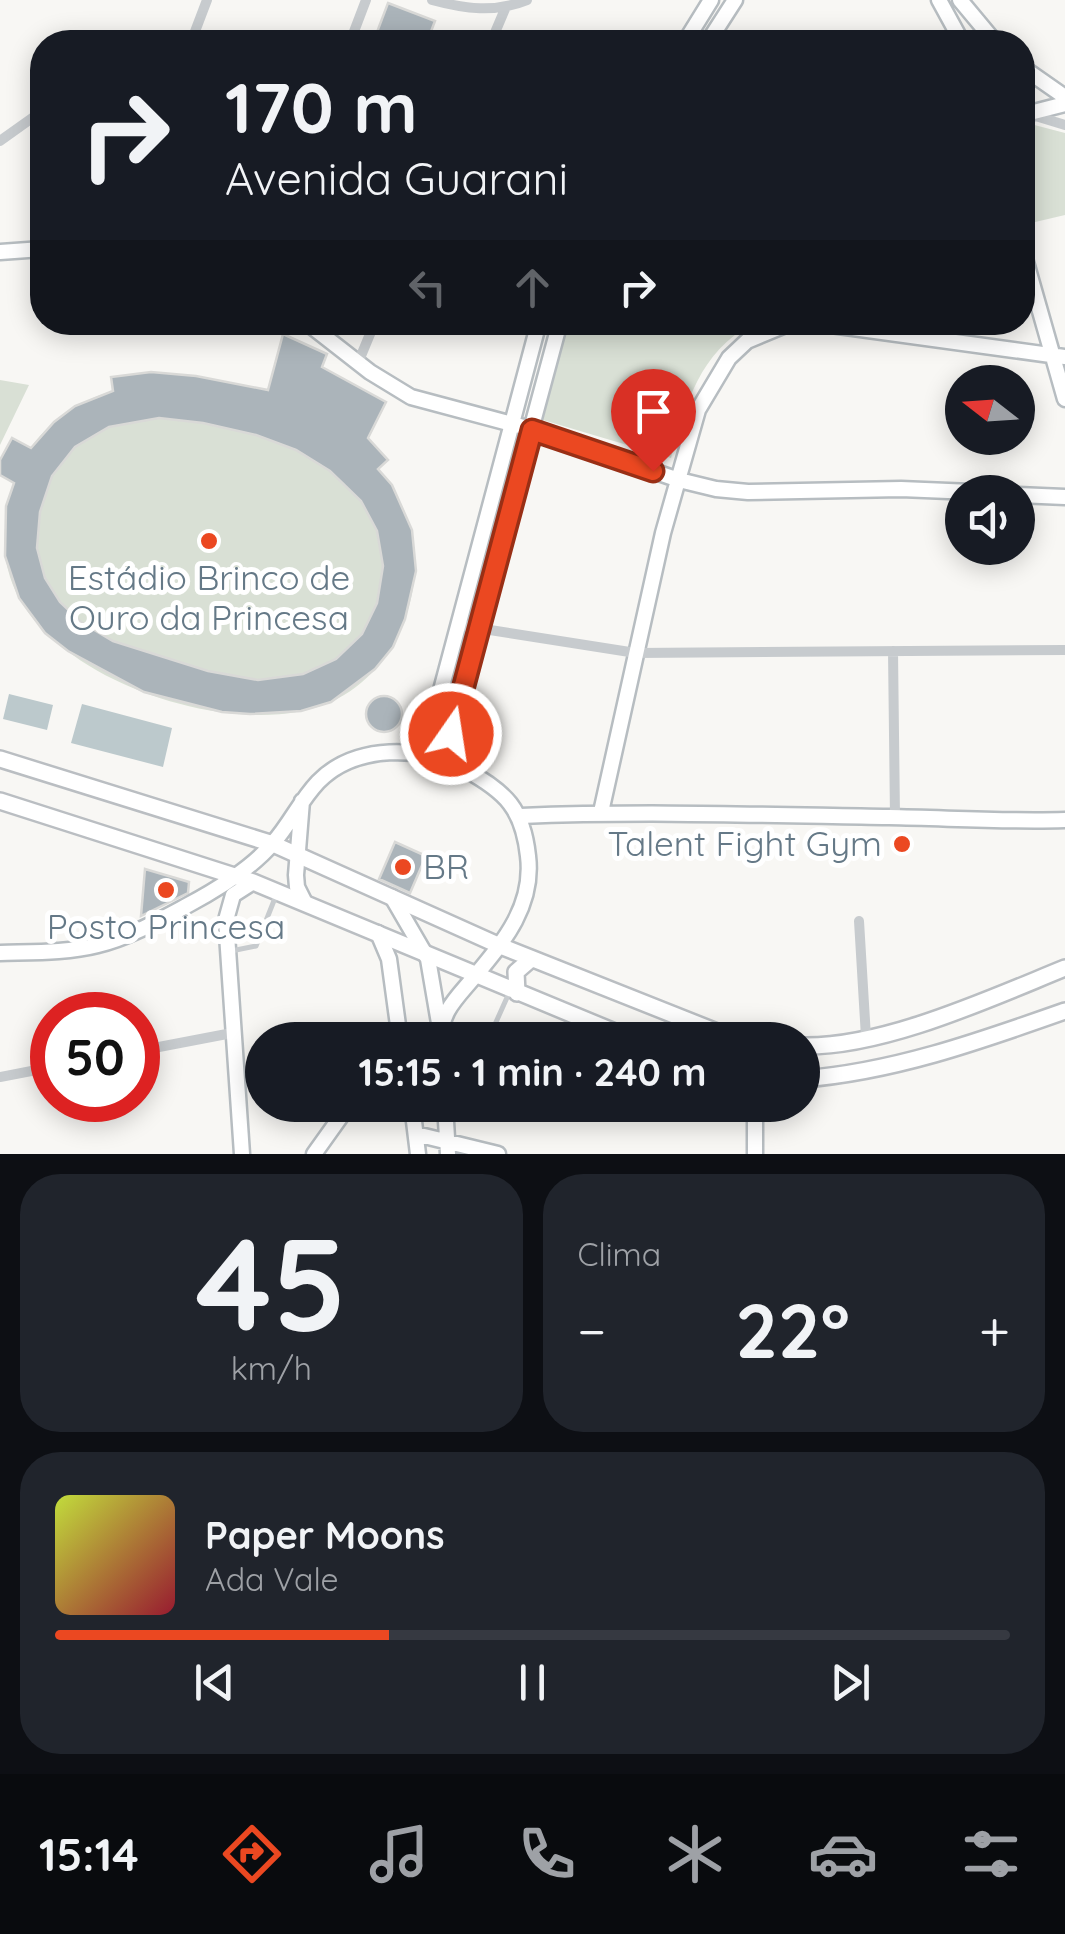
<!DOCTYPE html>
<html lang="pt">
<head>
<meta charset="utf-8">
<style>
	body { margin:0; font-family:Quicksand,sans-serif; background:#20242c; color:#f1f3f6; height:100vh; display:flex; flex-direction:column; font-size:38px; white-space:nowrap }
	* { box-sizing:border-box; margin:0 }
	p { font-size:32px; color:#9ea1a6 }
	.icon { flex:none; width:55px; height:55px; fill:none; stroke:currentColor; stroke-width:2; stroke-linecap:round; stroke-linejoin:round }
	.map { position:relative; height:1154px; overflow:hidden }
	.panel { display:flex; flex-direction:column; gap:20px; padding:20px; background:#0d0f14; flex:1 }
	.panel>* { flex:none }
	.hud { position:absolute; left:30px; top:30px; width:1005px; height:305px; border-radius:40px; box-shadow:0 5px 25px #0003; background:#171b24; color:#f1f3f6; overflow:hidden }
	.needle { width:65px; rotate:287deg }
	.fabs { position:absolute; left:945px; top:365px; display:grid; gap:20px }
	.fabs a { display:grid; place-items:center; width:90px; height:90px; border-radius:50%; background:#171b24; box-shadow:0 5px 25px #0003; font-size:50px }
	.speed { position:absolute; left:30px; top:992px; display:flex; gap:20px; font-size:50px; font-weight:700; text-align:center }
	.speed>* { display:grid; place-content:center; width:130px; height:130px; border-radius:50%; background:#171b24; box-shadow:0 5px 25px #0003; line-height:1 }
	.speed .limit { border:15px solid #d22; background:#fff; color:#111 }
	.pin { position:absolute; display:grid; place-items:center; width:85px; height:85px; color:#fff; margin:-102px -42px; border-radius:50% 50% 50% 0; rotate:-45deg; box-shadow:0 0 10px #0007 }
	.pin .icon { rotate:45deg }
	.me { position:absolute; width:110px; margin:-55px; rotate:13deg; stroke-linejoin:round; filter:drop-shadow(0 0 8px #0008) }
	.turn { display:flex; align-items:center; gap:35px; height:210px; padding:0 30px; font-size:45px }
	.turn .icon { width:130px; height:130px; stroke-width:2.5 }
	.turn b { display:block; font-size:70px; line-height:85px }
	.lanes { display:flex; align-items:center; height:95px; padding:0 30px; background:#0003; justify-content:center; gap:50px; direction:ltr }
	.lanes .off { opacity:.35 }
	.big { font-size:75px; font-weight:700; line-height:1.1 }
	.panel .widget { flex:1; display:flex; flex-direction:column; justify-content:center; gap:15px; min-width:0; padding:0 35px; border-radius:40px; background:#20242c }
	.panel .dial { align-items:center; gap:0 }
	.dial b { font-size:130px; line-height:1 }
	.song { display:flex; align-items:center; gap:30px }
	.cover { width:120px; height:120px; border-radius:15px; background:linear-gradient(135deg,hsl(70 70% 55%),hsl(350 70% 35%)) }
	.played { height:10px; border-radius:5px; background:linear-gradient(90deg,#eb4821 35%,#363941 35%) }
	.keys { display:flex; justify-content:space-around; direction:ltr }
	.heat { display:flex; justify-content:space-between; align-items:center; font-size:55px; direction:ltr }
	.panel .tiles { flex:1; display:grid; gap:20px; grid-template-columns:1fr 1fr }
	.widget:last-child { grid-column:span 2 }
	.trip { position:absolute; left:245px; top:1022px; width:575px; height:100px; border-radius:50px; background:#171b24; box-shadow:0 5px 25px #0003; font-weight:700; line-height:100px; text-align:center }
	.tab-bar { display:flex; height:160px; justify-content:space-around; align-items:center; background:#090b0e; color:#9ea1a6 }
	.tab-bar .icon { width:70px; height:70px }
	.tab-bar .active { color:#eb4821 }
	.tab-bar b { font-size:45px; color:#f1f3f6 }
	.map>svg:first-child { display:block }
	.green { fill:#d9e0d5 }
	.water { fill:#bcc9cc }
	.building { fill:#abb4ba; stroke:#d9d9d7; stroke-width:2.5; fill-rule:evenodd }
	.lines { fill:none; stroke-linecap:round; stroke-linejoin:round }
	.secondary-casing { stroke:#b7bdc1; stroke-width:19 }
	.primary-casing { stroke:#babec2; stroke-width:20 }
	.lane { stroke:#c7cbce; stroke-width:5 }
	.street { stroke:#c7cbce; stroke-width:10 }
	.secondary { stroke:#fff; stroke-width:14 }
	.primary { stroke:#fff; stroke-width:15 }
	.route-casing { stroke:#992f15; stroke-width:25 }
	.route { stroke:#eb4821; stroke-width:18 }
	.poi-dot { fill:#eb4821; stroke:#fff; stroke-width:4 }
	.labels { text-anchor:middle; stroke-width:10; stroke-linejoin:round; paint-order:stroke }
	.poi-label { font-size:35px; fill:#657987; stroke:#fff }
</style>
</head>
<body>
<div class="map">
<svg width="1065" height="1154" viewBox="0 0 1065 1154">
	<rect width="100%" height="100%" fill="#f8f7f4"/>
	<path class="green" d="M 1023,122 L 1065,133 L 1065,215 L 1031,223 L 1023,196 Z
		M 567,323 L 567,322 L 753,323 C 699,353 686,403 671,458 L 543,420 Z
		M 151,372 L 196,376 L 268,390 L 368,438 L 388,460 L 378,470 C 416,512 424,566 405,619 C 393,654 366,686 331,702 C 236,744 42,679 10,577 C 0,545 5,510 15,479 C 30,435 68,404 112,391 L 111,377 Z
		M 0,380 L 29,385 L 0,445 Z"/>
	<path class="water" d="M 9,694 L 53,705 L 47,730 L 3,719 Z
		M 82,704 L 172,728 L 163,767 L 71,743 Z"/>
	<path class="building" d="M 388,3 L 435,21 L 427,42 L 374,40 Z
		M 283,334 L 327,354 L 322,367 L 386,402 L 368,438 L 388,460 L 378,469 L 392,485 L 412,530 L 416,571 L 405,619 L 393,647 L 375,669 L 331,702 L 301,711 L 250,714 L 222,712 L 144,692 L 68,651 L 45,633 L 19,598 L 5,556 L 6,506 L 14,483 L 0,475 L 0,460 L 12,438 L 31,448 L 54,422 L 75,406 L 113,391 L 111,377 L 151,372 L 196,376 L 268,390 ZM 159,418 L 203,423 L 256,435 L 296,450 L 330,471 L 361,501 L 377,531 L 383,566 L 377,603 L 362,634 L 336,659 L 303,674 L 258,680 L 208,671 L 113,641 L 81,622 L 60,602 L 45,578 L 37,548 L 40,512 L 52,476 L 75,447 L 109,427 Z
		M366 714a18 18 0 1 1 36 0a18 18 0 1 1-36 0Z
		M 395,842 L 426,856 L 410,893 L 379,879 Z
		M 145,869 L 189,882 L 188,893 L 141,916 Z"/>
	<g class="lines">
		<g class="secondary-casing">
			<path id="secondary" d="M 939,0 L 962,42
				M 960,0 L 995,42
				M 685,42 L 711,0
				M 708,42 L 735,0
				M 1022,67 L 1065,97
				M 1022,115 L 1065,104
				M 1022,248 L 1065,399
				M 0,252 L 42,249
				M 306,322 L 370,372 L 411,397 L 531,429 L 679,480 L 716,489 L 748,492 L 901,489 L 972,492
				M 1018,495 L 1065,497
				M 424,754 L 539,322
				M 455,764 L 452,723 L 560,322
				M 302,801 L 296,875 L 297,887 L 305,903
				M 601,812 L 663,533 L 698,410 L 729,358 L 747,341 L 788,324 L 831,325 L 1065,357
				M 521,816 C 643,811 766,815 889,817 C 948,818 1006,822 1065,820
				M 392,897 L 428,959 L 439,1023
				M 378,933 L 389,959 L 400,1040
				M 0,953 C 32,952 67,953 98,945 C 128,938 160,920 188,905 C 216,890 252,868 273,843 C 290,824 300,801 318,782 C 355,744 422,745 466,770 C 506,792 523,809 528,856 C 534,905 505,940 475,976 C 458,997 440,1011 441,1040
				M 412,1105 L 418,1154
				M 445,1105 L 448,1154
				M 416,1134 L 498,1154
				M 242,1154 L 226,920 L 233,895 L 253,882
				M 314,1154 L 349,1105
				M 755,1154 L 755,1105"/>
		</g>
		<g class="primary-casing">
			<path id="primary" d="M 0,759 L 273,844 L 498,945 L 737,1040
				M 0,801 L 253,882 L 634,1040
				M 517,993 L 516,972 L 531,959
				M 802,1046 C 883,1048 991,998 1065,968
				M 802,1079 C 893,1072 980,1041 1065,1011"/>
		</g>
		<path class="lane" d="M 231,951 L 256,946 L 277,893
			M 488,1040 L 509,993"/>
		<path class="street" d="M 432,0 C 465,9 495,13 527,0
			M 191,42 L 207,0
			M 350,42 L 366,0
			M 491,42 L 505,9
			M 1029,114 L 1065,125
			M 0,141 L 42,111
			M 358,363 L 375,322
			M 458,625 L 636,653 L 1065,650
			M 893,651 L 895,817
			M 859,921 L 866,1037
			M 138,1051 L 232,1033
			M 0,1077 L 52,1067"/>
		<use href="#secondary" class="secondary"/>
		<use href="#primary" class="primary"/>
	</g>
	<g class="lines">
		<g class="route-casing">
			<path id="route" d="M 451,734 L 532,430 L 653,471"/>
		</g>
		<use href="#route" class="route"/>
	</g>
	<g class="poi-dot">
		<circle cx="209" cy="541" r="10"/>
		<circle cx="902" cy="844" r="10"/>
		<circle cx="403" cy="867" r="10"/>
		<circle cx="166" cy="890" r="10"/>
	</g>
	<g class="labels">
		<g class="poi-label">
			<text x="209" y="590">Estádio Brinco de<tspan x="209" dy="40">Ouro da Princesa</tspan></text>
			<text x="882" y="856" text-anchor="end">Talent Fight Gym</text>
			<text x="423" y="879" text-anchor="start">BR</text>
			<text x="166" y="939">Posto Princesa</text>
		</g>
	</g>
</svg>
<div class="fabs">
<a><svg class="needle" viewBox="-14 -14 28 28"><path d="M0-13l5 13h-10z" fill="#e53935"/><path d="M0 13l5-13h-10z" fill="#9ea1a6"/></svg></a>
<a><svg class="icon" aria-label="sound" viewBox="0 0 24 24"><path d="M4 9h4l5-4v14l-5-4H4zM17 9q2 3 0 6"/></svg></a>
</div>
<div class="speed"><div class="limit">50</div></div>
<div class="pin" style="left:653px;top:471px;background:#d93025"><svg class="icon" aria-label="arrive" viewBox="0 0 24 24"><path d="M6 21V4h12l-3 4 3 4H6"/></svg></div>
<svg class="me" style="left:451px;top:734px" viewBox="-20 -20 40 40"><circle r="17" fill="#eb4821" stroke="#fff" stroke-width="3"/><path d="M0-11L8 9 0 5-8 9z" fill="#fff"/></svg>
<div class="trip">15:15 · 1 min · 240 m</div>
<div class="hud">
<div class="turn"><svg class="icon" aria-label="right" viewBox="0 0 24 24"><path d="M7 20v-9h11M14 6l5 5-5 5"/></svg><div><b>170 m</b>Avenida Guarani</div></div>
<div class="lanes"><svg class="icon off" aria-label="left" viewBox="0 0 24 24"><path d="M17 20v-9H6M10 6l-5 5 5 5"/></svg><svg class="icon off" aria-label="ahead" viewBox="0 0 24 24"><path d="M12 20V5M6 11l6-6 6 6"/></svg><svg class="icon" aria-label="right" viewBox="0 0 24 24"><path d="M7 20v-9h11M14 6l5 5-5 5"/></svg></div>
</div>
</div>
<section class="panel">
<div class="tiles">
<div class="widget dial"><b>45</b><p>km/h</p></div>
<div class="widget"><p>Clima</p>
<div class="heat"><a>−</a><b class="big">22°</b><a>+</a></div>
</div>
<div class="widget">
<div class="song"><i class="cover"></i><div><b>Paper Moons</b><p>Ada Vale</p></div></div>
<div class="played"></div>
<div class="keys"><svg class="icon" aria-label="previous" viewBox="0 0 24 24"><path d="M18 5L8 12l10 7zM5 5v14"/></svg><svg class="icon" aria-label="pause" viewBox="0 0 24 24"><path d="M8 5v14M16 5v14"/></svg><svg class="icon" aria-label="next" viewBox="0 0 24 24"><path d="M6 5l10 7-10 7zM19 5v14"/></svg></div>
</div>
</div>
</section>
<nav class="tab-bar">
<b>15:14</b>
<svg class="icon active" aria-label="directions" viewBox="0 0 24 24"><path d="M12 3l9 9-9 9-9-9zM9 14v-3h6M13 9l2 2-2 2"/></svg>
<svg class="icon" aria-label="music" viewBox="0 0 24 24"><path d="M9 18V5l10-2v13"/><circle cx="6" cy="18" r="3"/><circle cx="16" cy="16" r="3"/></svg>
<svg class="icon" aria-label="phone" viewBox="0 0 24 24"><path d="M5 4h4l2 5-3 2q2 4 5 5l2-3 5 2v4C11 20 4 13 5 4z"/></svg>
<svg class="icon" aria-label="climate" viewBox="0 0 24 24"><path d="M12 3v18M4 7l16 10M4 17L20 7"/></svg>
<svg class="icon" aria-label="car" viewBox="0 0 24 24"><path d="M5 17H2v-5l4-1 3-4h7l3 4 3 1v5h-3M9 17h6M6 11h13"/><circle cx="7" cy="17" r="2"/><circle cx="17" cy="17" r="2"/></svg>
<svg class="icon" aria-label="filters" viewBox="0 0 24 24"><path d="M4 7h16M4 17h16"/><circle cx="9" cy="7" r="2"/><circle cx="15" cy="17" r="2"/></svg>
</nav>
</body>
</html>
